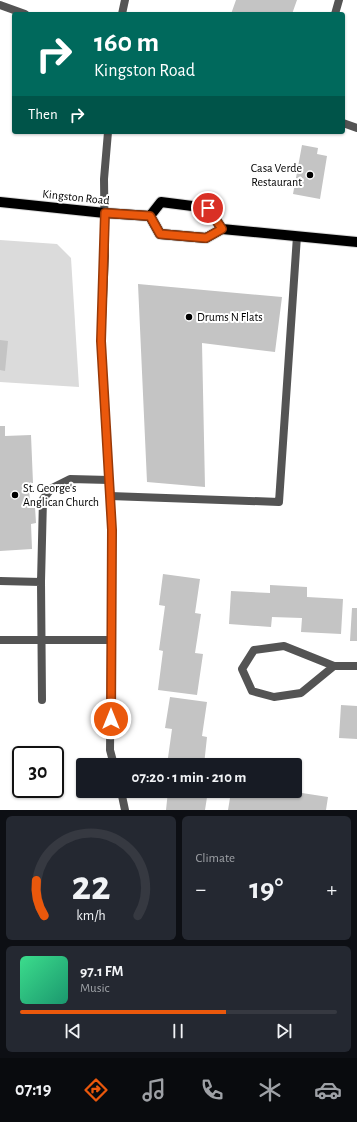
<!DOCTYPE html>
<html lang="en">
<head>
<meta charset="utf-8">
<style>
	body { margin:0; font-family:"Alegreya Sans",sans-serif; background:#242831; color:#f1f3f6; height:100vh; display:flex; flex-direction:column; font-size:15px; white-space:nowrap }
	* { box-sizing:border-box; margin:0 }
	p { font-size:13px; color:#9ea1a6 }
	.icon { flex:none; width:22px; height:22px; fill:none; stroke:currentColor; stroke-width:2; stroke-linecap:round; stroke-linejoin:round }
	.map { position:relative; height:810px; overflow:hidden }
	.side { display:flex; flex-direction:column; gap:6px; padding:6px; background:#0d0f14; flex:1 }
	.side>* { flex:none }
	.top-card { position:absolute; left:12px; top:12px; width:333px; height:122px; border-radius:4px; box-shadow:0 1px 3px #0004; background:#00695c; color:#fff; overflow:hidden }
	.speed { position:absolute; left:12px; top:746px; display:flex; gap:8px; font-size:20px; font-weight:700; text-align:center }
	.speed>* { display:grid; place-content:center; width:52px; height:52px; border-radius:50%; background:#171b24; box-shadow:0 1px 3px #0004; line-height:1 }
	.speed .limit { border:2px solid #111; border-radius:6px; background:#fff; color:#111 }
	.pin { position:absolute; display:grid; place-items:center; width:34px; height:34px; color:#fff; margin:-17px; border:2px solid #fff; border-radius:50%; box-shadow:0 1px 4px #0007 }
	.me { position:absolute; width:44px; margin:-22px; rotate:0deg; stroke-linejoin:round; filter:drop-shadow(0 0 3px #0008) }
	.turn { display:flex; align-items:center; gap:14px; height:84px; padding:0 16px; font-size:18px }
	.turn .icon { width:52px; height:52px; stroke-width:2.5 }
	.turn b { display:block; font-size:28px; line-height:34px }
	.then { display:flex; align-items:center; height:38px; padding:0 16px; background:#0003; gap:8px; font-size:15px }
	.big { font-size:30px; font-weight:700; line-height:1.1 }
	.side .widget { flex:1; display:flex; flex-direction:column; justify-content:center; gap:6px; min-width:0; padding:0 14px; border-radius:6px; background:#242831 }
	.side .dial { align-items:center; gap:0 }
	.dial svg { height:104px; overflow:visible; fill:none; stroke:#363941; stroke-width:7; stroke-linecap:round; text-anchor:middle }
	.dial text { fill:#f1f3f6; stroke:none }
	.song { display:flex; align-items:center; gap:12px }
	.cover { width:48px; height:48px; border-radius:6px; background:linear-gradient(135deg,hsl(150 70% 55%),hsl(160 70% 35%)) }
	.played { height:4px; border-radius:2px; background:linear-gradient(90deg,#ea580c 65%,#363941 65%) }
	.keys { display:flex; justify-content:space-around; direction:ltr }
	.heat { display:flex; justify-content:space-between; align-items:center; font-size:22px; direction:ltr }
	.side .tiles { flex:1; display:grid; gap:6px; grid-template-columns:1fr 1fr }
	.widget:last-child { grid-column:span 2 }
	.trip { position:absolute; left:76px; top:758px; width:226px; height:40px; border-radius:4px; background:#171b24; box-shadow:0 1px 3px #0004; font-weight:700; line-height:40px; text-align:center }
	.dock { display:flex; height:64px; justify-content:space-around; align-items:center; background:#090b0e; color:#9ea1a6 }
	.dock .icon { width:28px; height:28px }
	.dock .on { color:#ea580c }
	.dock b { font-size:18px; color:#f1f3f6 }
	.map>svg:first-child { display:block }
	.green { fill:#dbdbdb }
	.building { fill:#c4c4c4 }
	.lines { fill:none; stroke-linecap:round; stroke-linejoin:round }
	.primary-casing { stroke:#dbdbdb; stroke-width:12 }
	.lane { stroke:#545454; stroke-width:8 }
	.street { stroke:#545454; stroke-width:8 }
	.primary { stroke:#000; stroke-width:10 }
	.route-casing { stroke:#983908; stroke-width:10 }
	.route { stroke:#ea580c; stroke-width:7 }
	.poi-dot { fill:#000; stroke:#fff; stroke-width:1.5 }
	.labels { text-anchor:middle; stroke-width:4; stroke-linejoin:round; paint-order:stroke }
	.poi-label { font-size:12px; fill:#000; stroke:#fff; text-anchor:start }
	.street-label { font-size:12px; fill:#000; stroke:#fff }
</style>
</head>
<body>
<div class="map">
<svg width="357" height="810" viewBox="0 0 357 810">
	<rect width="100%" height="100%" fill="#fff"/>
	<path class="green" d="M 0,240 L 57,244 L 71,258 L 79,387 L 0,382 Z"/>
	<path class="building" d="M 236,0 L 297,0 L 292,14 L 231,14 Z
		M 302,145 L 318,148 L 317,154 L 327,156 L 320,199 L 293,194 Z
		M 138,284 L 282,297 L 275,352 L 202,343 L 205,487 L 147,482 Z
		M 0,340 L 8,341 L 5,371 L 0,370 Z
		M 0,426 L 5,426 L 5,436 L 31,435 L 33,483 L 29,483 L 30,507 L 35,507 L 36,523 L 31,524 L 32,549 L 0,551 Z
		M 163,574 L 200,579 L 195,613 L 201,614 L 195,653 L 203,654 L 197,695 L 158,690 L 163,651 L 159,650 L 165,606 L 159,605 Z
		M 270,585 L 307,587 L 307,597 L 343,599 L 341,634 L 301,632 L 302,618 L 272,617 L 271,627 L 229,624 L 231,591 L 270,593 Z
		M 352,608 L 357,608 L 357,641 L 350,641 Z
		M 170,697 L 207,702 L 202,736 L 207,737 L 204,765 L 167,765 L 172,729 L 165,728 Z
		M 341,705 L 357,706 L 357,739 L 339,738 Z
		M 168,791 L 208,791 L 205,810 L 166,810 Z
		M 271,791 L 289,791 L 328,797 L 326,810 L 228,810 L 231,792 L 270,798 Z"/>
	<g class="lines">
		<g class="primary-casing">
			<path id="primary" d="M 0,202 L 105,213 L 150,216
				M 150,216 L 161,202 L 208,208 L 222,229
				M 150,216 L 160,234 L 206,238 L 222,229
				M 222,229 L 357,242"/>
		</g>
		<path class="lane" d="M 335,14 L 339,0
			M 110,496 L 279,502 L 297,236
			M 0,581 L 41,582 L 43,499 L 52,488 L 70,479 L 109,480
			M 41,582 L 42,700
			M 0,640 L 111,640"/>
		<path class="street" d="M 0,5 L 25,14
			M 122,14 L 125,0
			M 343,123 L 357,128
			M 108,132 L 104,179 L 105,256 L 101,341 L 112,530 L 110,750 L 114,765
			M 334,666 L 301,693 L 274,697 L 252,691 L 242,669 L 254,650 L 284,646 L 334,666 L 357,666
			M 121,791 L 125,810"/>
		<use href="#primary" class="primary"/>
	</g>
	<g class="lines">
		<g class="route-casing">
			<path id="route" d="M 111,719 L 112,530 L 101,341 L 105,213 L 150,216 L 160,234 L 206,238 L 222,229 L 208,208"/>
		</g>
		<use href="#route" class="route"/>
	</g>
	<g class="poi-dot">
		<circle cx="310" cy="175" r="4"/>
		<circle cx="189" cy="317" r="4"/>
		<circle cx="15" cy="495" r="4"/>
	</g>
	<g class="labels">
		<g class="poi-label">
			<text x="302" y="172" text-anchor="end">Casa Verde<tspan x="302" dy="14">Restaurant</tspan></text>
			<text x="197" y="321">Drums N Flats</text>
			<text x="23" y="492">St. George's<tspan x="23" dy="14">Anglican Church</tspan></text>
		</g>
		<g class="street-label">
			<text transform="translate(76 197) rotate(6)" y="4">Kingston Road</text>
		</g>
	</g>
</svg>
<div class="speed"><div class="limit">30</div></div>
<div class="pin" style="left:208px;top:208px;background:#d93025"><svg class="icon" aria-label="arrive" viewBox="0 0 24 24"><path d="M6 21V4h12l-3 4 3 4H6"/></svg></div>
<svg class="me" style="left:111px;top:719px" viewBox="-20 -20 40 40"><circle r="17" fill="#ea580c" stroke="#fff" stroke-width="3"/><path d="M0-11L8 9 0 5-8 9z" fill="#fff"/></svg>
<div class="trip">07:20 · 1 min · 210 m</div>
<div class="top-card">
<div class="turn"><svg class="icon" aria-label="right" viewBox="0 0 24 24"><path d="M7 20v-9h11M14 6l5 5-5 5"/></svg><div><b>160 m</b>Kingston Road</div></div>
<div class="then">Then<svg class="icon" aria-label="right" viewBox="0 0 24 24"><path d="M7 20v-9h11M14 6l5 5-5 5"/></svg></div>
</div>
</div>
<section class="side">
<div class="tiles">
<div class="widget dial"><svg viewBox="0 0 100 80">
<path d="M14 69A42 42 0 1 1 86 69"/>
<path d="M14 69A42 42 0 0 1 8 42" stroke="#ea580c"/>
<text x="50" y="56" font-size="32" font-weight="700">22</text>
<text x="50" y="72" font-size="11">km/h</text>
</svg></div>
<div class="widget"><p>Climate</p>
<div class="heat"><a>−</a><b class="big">19°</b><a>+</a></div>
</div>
<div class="widget">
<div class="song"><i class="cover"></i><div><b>97.1 FM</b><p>Music</p></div></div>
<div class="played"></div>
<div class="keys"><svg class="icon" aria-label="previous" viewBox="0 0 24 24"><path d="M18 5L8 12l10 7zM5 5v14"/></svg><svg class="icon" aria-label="pause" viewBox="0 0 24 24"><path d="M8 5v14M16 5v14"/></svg><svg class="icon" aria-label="next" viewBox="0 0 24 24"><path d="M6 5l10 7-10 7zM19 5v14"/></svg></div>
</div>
</div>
</section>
<nav class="dock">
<b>07:19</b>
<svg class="icon on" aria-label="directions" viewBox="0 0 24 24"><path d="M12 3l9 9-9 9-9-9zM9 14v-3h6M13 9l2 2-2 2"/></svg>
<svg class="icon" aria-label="music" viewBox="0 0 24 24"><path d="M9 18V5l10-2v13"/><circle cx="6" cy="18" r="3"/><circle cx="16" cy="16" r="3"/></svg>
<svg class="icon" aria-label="phone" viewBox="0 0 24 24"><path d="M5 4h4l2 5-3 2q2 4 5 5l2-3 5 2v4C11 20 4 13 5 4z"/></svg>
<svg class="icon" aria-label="climate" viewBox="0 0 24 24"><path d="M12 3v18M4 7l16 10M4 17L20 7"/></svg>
<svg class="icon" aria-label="car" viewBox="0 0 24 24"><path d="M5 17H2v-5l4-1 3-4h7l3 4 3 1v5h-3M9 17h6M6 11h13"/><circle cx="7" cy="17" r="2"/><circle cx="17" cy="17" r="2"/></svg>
</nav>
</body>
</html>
